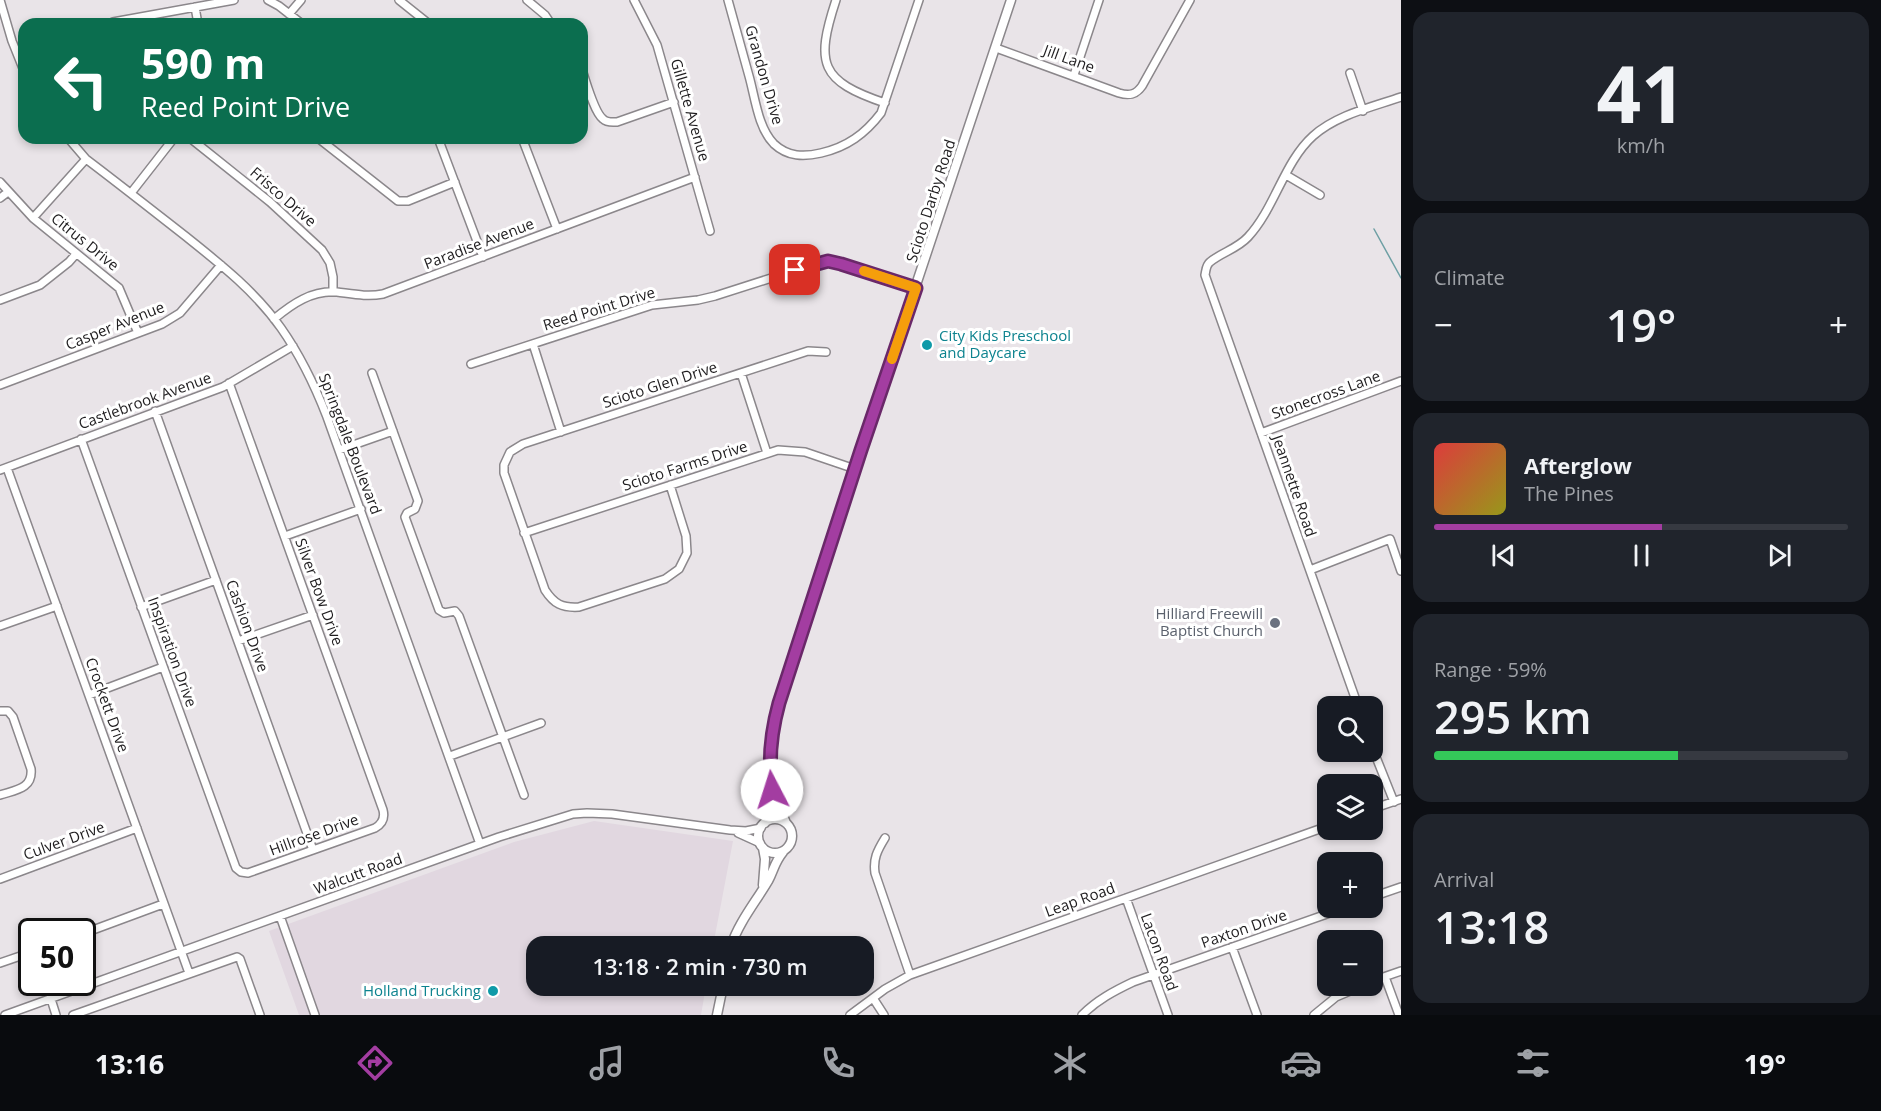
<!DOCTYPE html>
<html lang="en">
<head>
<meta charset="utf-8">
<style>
	body { margin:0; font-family:"Open Sans",sans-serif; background:#20242c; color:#f1f3f6; height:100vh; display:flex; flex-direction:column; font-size:22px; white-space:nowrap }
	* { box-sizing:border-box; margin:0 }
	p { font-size:20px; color:#9ea1a6 }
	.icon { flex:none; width:33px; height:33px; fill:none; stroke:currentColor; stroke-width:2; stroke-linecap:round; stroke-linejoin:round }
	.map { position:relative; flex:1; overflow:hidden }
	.drawer { display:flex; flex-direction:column; gap:12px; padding:12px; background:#0d0f14; width:480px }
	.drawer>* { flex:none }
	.banner { position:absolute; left:18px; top:18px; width:570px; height:126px; border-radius:18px; box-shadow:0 3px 9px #0003; background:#0b6e4f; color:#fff; overflow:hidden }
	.controls { position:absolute; left:1317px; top:696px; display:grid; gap:12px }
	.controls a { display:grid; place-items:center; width:66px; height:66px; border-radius:12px; background:#171b24; box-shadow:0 3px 9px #0003; font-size:30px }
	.speed { position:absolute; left:18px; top:918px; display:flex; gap:12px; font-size:30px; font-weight:700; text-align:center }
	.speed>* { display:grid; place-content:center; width:78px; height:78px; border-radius:50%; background:#171b24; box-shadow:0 3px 9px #0003; line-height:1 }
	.speed .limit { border:3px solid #111; border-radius:9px; background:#fff; color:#111 }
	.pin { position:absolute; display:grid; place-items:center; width:51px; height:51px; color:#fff; margin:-26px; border-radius:12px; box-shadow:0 3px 9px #0006 }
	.me { position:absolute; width:66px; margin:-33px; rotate:355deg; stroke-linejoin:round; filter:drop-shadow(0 0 4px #0008) }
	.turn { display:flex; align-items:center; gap:21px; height:126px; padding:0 24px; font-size:27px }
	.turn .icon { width:78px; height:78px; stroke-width:2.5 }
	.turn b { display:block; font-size:42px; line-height:51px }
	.big { font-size:45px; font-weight:600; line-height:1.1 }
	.drawer .widget { flex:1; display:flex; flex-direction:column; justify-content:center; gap:9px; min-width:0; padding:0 21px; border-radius:18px; background:#20242c }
	.drawer .dial { align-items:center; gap:0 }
	.dial b { font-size:78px; line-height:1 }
	.song { display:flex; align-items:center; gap:18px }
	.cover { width:72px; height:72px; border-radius:9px; background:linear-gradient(135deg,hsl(0 70% 55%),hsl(60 70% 35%)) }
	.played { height:6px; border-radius:3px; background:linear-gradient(90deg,#a33da1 55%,#363941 55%) }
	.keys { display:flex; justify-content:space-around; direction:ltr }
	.heat { display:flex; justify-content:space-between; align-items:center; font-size:33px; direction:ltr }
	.charge { height:9px; border-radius:4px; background:linear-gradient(90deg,#34c759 59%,#363941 0) }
	.trip { position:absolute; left:526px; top:936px; width:348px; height:60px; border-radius:18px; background:#171b24; box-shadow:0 3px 9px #0003; font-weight:600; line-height:60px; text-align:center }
	.menu { display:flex; height:96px; justify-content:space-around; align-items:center; background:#090b0e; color:#9ea1a6 }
	.menu .icon { width:42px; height:42px }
	.menu .active { color:#a33da1 }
	.menu b { font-size:27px; color:#f1f3f6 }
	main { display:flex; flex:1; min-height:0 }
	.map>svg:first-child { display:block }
	.built { fill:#e1d7e0 }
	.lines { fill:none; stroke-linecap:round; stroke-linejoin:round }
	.stream { stroke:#6e9fa4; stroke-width:1.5 }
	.minor-casing { stroke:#8b878b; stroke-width:10 }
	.major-casing { stroke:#8b878b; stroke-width:11 }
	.minor { stroke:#fff; stroke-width:7 }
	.major { stroke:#fff; stroke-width:8 }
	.route-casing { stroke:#6a2869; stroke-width:15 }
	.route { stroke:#a33da1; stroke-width:10 }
	.slow { stroke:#f59e0b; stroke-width:10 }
	.culture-dot { fill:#0f9aa8; stroke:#fff; stroke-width:2 }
	.worship-dot { fill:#6b7280; stroke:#fff; stroke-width:2 }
	.labels { text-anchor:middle; stroke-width:6; stroke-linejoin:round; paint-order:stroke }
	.street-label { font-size:15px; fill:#1f1d1f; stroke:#fff }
	.culture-label { font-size:15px; fill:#0d838f; stroke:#fff; text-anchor:start }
	.worship-label { font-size:15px; fill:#5b616d; stroke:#fff; text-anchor:end }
</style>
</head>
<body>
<main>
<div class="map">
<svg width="1401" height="1015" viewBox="0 0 1401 1015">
	<rect width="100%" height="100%" fill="#e9e4e8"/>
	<path class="built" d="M 594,821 L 733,841 L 713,946 L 537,946 L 537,986 L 706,986 L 701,1015 L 299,1015 L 269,931 L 514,842 Z"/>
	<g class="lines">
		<path class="stream" d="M 1374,229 L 1401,278"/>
		<g class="minor-casing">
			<path id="minor" d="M 0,0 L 12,41 L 24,71
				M 268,0 L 279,6 L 302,24
				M 399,0 L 429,24
				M 527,0 L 545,15 L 551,24
				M 634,0 L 657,45 L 710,231
				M 728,0 C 735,25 742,50 749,76 C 755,97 758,128 774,144 C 788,157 804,157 821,153 C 847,147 865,134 881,113 L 919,0
				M 836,0 C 815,64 820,81 885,103
				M 195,7 L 198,24
				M 289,14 L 301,0
				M 109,24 L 113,22 L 234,0
				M 996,48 L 1119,93 C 1129,96 1136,95 1142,86 L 1190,0
				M 582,70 C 586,81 594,112 603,119 C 607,123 612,122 617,122 L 674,102
				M 1350,73 L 1363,111
				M 1074,75 L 1099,0
				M 68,138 L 86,159 C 119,184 152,210 184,235 C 219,263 255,291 281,328 C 300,355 315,386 327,417 L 480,844
				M 190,138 L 270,202 L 322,250 L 330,263 L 333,277 L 333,292
				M 318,138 L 398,201 L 408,201 L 455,182
				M 438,138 L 483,257
				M 522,138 L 557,229
				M 1286,175 L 1320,195
				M 0,182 L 33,218 L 119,288 L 138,333
				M 131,193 L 174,138
				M 0,198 L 8,192
				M 33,218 L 86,159
				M 0,300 L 40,285 L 69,262 L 76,254
				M 274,319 C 292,304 312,290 337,292 C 353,294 367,297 383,294 L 695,177
				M 533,344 L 561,432
				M 471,364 L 652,305 L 698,300 L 715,296 L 815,264 L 828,261 L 841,263 L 916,288
				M 372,373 L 418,501 L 415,509 L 407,513 L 405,517 L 439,610 L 444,613 L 455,611 L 459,616 L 524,795
				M 741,373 L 767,453
				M 0,385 L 162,324 L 180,313 L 221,265
				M 155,411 L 313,850
				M 1261,433 L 1401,381
				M 81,439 L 236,868 L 241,872 L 248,873 L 375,828 C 382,824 385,818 383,810 L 229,383
				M 339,450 L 393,431
				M 7,468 L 189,973
				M 0,470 L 223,387 L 293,346
				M 670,485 L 686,536 L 687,553 L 679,569 L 665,579 L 579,607 C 562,608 554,604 545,590 L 504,473 L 504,465 L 510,452 L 523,444 L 808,351 L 826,352
				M 524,533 L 778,450 L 805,452 L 855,469
				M 285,536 L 361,509
				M 1310,570 L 1390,539 L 1401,571
				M 141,607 L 216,580
				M 0,626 L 57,606
				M 238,641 L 313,615
				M 89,695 L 163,667
				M 1358,706 L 1205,275 C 1206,270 1206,265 1210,262 C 1222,252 1237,249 1248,237 C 1275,208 1284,162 1313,136 C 1336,115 1372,107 1401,97
				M 0,711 L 8,711 L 13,717 L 31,769 C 33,789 15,790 0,795
				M 1372,747 L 1394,802
				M 450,756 L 541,723
				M 1372,809 L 1401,799
				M 738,833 L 760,843
				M 885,838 C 877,851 873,859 875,873 L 910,975
				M 0,879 L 137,828
				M 1372,897 L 1401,887
				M 1126,898 L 1168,1015
				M 280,916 L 315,1015
				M 82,934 L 163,904
				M 1232,947 L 1257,1015
				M 0,963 L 32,952
				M 1385,977 L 1399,1015
				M 1372,981 L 1401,971
				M 873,998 L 884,1015
				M 51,999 L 56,1015
				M 5,1015 L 499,837 L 573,814 L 587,813 L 612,814 L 730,830 L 746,831 L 761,828
				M 73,1015 L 237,957 L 240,959 L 260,1015
				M 850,1015 L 885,989 L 910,975 L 1328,826
				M 1082,1015 C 1097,1000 1114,991 1133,982 L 1344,908
				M 1314,1015 L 1336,997 L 1362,986"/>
		</g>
		<g class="major-casing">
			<path id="major" d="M 775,796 L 786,823
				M758 836a17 17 0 1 1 34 0a17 17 0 1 1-34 0Z
				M 765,823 C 778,802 769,778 770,754 C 771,736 774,720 779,703 L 861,450 L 1011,0
				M 763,848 L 765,859 L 763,885
				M 731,946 C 739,922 755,903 768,881 C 774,870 774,863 783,852
				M 717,1015 L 723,986"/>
		</g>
		<use href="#minor" class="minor"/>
		<use href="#major" class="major"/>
	</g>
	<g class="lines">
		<g class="route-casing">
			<path id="route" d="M 772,790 C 768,760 771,732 779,703 L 861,450 L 916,288 L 841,264 L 828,261 L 795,270"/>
		</g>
		<use href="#route" class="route"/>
		<path class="slow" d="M 864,271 L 916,288 L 892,359"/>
	</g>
	<g class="culture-dot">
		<circle cx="927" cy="345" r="6"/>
		<circle cx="493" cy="991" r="6"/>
	</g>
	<circle class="worship-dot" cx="1275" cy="623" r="6"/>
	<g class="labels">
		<g class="street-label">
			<text transform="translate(1069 59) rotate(20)" y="5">Jill Lane</text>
			<text transform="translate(764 75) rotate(74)" y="5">Grandon Drive</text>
			<text transform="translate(690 110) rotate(74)" y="5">Gillette Avenue</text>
			<text transform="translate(283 197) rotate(41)" y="5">Frisco Drive</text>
			<text transform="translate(931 201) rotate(-72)" y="5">Scioto Darby Road</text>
			<text transform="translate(85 242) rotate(39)" y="5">Citrus Drive</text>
			<text transform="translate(479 244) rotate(-21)" y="5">Paradise Avenue</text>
			<text transform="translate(599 309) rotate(-17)" y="5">Reed Point Drive</text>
			<text transform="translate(115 326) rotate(-22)" y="5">Casper Avenue</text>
			<text transform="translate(660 385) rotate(-18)" y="5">Scioto Glen Drive</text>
			<text transform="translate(1326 395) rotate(-20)" y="5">Stonecross Lane</text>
			<text transform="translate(145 401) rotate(-20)" y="5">Castlebrook Avenue</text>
			<text transform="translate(350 444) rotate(69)" y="5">Springdale Boulevard</text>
			<text transform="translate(685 466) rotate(-18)" y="5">Scioto Farms Drive</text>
			<text transform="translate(1294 486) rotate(71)" y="5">Jeannette Road</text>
			<text transform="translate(319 592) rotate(70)" y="5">Silver Bow Drive</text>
			<text transform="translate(247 626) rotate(70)" y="5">Cashion Drive</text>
			<text transform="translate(172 652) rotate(70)" y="5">Inspiration Drive</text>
			<text transform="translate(107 705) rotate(70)" y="5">Crockett Drive</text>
			<text transform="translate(314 835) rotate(-20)" y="5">Hillrose Drive</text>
			<text transform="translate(64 841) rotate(-20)" y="5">Culver Drive</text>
			<text transform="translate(358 874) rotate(-20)" y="5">Walcutt Road</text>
			<text transform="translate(1080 900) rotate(-20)" y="5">Leap Road</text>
			<text transform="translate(1244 929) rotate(-19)" y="5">Paxton Drive</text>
			<text transform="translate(1159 952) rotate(70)" y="5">Lacon Road</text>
		</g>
		<g class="culture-label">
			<text x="939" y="341">City Kids Preschool<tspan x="939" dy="17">and Daycare</tspan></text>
			<text x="481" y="996" text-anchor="end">Holland Trucking</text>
		</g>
		<g class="worship-label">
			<text x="1263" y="619">Hilliard Freewill<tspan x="1263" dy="17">Baptist Church</tspan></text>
		</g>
	</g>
</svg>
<div class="controls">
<a><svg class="icon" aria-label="search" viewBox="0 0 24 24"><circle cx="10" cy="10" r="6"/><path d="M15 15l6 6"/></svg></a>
<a><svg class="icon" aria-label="layers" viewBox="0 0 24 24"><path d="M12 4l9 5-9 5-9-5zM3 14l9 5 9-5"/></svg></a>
<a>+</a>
<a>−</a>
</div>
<div class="speed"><div class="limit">50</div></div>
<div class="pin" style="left:795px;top:270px;background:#d93025"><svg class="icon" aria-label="arrive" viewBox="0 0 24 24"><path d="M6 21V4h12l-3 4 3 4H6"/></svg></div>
<svg class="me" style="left:772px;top:790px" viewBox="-20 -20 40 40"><circle r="19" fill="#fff"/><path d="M0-13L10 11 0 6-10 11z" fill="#a33da1"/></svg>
<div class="trip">13:18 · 2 min · 730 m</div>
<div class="banner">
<div class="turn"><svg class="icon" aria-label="left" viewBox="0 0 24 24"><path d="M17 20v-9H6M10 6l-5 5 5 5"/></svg><div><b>590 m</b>Reed Point Drive</div></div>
</div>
</div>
<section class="drawer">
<div class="widget dial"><b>41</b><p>km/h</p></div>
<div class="widget"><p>Climate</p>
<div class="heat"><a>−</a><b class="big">19°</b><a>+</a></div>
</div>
<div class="widget">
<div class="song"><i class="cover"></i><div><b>Afterglow</b><p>The Pines</p></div></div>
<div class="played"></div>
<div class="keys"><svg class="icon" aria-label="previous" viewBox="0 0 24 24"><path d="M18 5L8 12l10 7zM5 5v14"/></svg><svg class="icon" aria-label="pause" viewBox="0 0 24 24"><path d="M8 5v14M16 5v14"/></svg><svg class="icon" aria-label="next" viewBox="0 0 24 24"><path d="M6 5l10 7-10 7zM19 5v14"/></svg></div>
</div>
<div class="widget"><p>Range · 59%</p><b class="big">295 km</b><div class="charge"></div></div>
<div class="widget"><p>Arrival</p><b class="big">13:18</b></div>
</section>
</main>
<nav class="menu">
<b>13:16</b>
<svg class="icon active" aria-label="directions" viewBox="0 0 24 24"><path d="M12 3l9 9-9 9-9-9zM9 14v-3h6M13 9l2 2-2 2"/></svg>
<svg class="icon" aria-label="music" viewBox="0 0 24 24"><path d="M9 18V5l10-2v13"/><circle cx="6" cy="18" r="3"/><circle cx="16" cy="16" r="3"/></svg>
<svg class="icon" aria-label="phone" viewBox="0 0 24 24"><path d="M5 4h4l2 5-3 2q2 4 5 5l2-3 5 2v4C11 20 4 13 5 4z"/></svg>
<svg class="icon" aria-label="climate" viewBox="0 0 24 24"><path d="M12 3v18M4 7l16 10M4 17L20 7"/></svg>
<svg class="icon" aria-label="car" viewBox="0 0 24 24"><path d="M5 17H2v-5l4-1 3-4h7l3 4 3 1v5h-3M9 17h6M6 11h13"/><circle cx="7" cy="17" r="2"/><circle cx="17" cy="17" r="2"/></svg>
<svg class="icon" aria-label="filters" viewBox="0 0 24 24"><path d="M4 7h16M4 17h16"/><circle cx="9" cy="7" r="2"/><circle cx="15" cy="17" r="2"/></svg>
<b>19°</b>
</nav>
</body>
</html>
